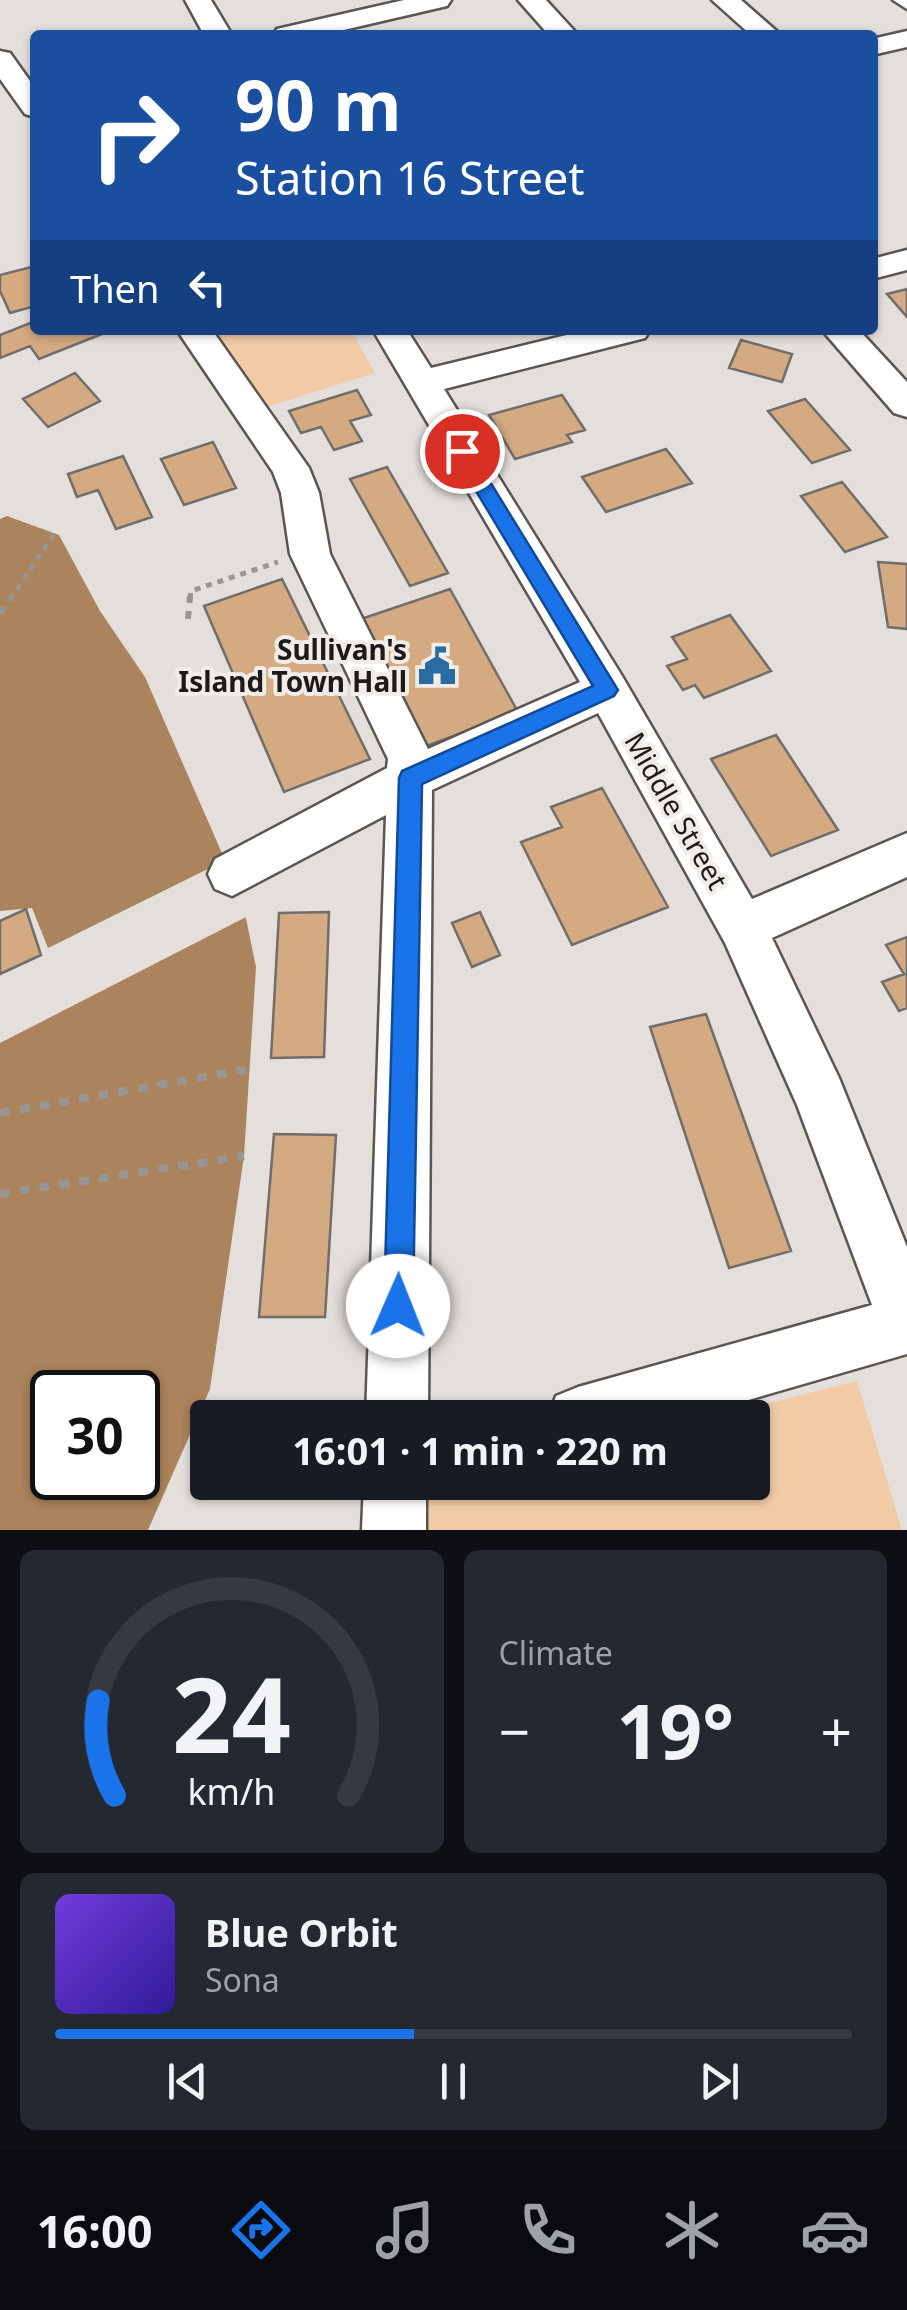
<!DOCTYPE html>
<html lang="en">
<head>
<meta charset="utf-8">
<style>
	body { margin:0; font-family:"Noto Sans",sans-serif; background:#242831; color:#f1f3f6; height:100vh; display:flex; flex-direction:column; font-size:38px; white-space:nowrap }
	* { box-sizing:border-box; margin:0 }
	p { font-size:32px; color:#9ea1a6 }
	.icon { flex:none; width:55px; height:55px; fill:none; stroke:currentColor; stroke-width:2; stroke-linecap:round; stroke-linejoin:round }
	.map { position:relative; height:1530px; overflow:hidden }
	.drawer { display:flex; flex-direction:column; gap:20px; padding:20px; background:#0d0f14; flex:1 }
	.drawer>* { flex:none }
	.hud { position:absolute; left:30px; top:30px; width:848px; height:305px; border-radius:10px; box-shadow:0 2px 8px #0004; background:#1a4fa0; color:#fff; overflow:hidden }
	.speed { position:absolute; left:30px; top:1370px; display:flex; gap:20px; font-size:50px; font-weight:700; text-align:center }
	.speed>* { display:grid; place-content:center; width:130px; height:130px; border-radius:50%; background:#171b24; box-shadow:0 2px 8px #0004; line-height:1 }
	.speed .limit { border:5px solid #111; border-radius:15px; background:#fff; color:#111 }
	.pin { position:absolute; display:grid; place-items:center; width:85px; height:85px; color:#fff; margin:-42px; border:5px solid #fff; border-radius:50%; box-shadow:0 2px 10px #0007 }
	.me { position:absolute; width:110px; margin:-55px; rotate:1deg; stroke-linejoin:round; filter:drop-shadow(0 0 8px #0008) }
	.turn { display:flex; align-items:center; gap:35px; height:210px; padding:0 40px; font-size:45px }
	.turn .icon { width:130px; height:130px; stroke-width:2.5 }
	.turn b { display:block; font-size:70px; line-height:85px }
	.then { display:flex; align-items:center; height:95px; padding:0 40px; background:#0003; gap:20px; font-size:38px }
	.big { font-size:75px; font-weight:700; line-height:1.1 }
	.drawer .tile { flex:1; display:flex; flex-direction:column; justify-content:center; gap:15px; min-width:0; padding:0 35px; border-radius:15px; background:#242831 }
	.drawer .dial { align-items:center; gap:0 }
	.dial svg { height:260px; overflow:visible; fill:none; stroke:#363941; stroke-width:7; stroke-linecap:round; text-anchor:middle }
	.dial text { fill:#f1f3f6; stroke:none }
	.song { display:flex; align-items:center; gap:30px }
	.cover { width:120px; height:120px; border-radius:15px; background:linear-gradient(135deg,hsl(260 70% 55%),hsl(250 70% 35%)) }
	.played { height:10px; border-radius:5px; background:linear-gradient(90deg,#1a73e8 45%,#363941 45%) }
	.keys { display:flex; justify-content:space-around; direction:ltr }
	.heat { display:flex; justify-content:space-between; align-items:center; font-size:55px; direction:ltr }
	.drawer .tiles { flex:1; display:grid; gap:20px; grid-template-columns:1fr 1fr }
	.tile:last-child { grid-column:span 2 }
	.trip { position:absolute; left:190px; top:1400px; width:580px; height:100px; border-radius:10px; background:#171b24; box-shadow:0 2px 8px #0004; font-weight:700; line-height:100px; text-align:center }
	.menu { display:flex; height:160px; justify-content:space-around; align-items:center; background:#090b0e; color:#9ea1a6 }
	.menu .icon { width:70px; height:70px }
	.menu .selected { color:#1a73e8 }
	.menu b { font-size:45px; color:#f1f3f6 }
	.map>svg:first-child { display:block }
	.green { fill:#f1cba6 }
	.water { fill:#ab835c; fill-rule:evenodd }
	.pier { fill:#e4dfdb }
	.building { fill:#d3aa81; stroke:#716d6a; stroke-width:2.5 }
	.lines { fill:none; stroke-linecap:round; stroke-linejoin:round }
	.minor-casing { stroke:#5a5653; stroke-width:5 }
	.path-far2 { stroke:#999592; stroke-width:5; stroke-dasharray:6 6; stroke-linecap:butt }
	.path-far1 { stroke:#999592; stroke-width:6; stroke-dasharray:8 8; stroke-linecap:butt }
	.path { stroke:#999592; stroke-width:8; stroke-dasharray:10 10; stroke-linecap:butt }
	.minor { fill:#fff; fill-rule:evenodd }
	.route { fill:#1a73e8; stroke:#114b97; stroke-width:2.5 }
	.labels { text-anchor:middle; stroke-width:8; stroke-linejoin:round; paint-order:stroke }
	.poi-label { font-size:28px; font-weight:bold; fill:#1d1b1a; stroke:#f1ece8; text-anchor:end }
	.street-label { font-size:28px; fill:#1d1b1a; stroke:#f1ece8 }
</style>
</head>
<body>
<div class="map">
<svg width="907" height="1530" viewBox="0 0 907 1530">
	<rect width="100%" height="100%" fill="#e4dfdb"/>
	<path class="green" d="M 193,330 L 351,330 L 375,373 L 253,411 Z
		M 857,1381 L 902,1530 L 394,1530 L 395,1499 L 459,1483 L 752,1482 L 752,1418 L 713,1417 Z"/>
	<path class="water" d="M 7,516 L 59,535 L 100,611 L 145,677 L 242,899 L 256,967 L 244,1156 L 210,1389 L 148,1530 L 0,1530 L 0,519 ZM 52,1392 L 138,1392 L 138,1478 L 52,1478 Z"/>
	<path class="pier" d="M 226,860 L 250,915 L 0,1043 L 0,911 L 32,908 L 48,948 Z"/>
	<path class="building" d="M 35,266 L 35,306 L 10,313 L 0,291 L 0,275 Z
		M 907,289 L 907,317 L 887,294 Z
		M 35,321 L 35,330 L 112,330 L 39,359 L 30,346 L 0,358 L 0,335 Z
		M 741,340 L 792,354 L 782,382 L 729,368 Z
		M 75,373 L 100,401 L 48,427 L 23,399 Z
		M 357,390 L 371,415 L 350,421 L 362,441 L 334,450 L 321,427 L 301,433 L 289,411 Z
		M 562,395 L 585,430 L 567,435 L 572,442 L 515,459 L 489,415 Z
		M 805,399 L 850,450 L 812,463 L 768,411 Z
		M 213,442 L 236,488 L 184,505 L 161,459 Z
		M 666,449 L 692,483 L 606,512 L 582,477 Z
		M 123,456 L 152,517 L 116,529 L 98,490 L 77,497 L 68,474 Z
		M 387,467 L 448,573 L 410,586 L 350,479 Z
		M 842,482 L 887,537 L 845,552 L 801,496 Z
		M 878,562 L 907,564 L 907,629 L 888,627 Z
		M 282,579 L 370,759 L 284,792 L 204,606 Z
		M 450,589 L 518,712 L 421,748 L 358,620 Z
		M 730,615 L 771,671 L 704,698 L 695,685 L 683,690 L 667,666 L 687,659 L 672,637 Z
		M 776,735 L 838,830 L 771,856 L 711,759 Z
		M 602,788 L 668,907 L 572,945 L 521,842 L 562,827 L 551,807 Z
		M 26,909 L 41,955 L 0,974 L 0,921 Z
		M 329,912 L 324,1057 L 271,1058 L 279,913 Z
		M 480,912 L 500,955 L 472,967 L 452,923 Z
		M 907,937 L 907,1008 L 899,1011 L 882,982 L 904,974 L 886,945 Z
		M 706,1014 L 791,1251 L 729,1268 L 650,1027 Z
		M 274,1134 L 336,1135 L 325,1317 L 259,1317 Z"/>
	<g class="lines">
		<g class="minor-casing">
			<path id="minor" d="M 185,0 L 211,0 L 232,35 L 204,35 Z
				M 404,0 L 451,0 L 447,6 L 322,35 L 273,35 L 277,29 Z
				M 518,0 L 546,0 L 578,35 L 549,35 Z
				M 712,0 L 741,0 L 781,35 L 751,35 Z
				M 893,0 L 907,0 L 907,9 Z
				M 907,31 L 907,47 L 872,55 L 872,39 Z
				M 0,51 L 10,53 L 35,88 L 35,117 L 25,114 L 0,79 Z
				M 907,250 L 907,270 L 872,279 L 872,259 Z
				M 177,330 L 212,330 L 309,468 L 319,493 L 330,554 L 428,749 L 580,682 L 373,330 L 407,330 L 431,368 L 587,330 L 650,330 L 645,338 L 444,389 L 622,676 L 752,899 L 907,833 L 907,877 L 772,938 L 839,1078 L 907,1247 L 907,1354 L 686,1418 L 548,1418 L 556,1396 L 578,1387 L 872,1305 L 797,1105 L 725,943 L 598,713 L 432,790 L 428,1418 L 366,1418 L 386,815 L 232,896 L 215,889 L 208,874 L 215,859 L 387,768 L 388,759 L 290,554 L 281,493 L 273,472 Z
				M 822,330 L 859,330 L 907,382 L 907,417 L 894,413 Z
				M 364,1482 L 426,1482 L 426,1530 L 362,1530 Z"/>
		</g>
		<path class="path-far2" d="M 10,599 L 55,533
			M 190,599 L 191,591 L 278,562"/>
		<path class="path-far1" d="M 0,614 L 12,596
			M 188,619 L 190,596"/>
		<path class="path" d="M 0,1113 L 250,1069
			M 0,1194 L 244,1156"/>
		<use href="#minor" class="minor"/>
	</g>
	<path class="route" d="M 462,444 L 468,446 L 618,690 L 614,696 L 422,784 L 413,1306 L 409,1316 L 398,1321 L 388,1316 L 384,1306 L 399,778 L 402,771 L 593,686 L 452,451 Z"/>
	<defs>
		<g id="civic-bare" transform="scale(3)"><path d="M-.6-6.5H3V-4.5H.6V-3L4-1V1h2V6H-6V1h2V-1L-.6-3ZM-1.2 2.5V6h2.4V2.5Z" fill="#296ca2" stroke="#f1ece8" stroke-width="2.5" paint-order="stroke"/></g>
	</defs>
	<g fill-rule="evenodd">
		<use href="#civic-bare" x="437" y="666"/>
	</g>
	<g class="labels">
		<g class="poi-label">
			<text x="407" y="660">Sullivan's<tspan x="407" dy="32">Island Town Hall</tspan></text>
		</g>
		<g class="street-label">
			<text transform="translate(676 811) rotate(60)" y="10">Middle Street</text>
		</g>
	</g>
</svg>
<div class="speed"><div class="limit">30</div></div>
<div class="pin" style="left:462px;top:451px;background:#d93025"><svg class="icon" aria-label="arrive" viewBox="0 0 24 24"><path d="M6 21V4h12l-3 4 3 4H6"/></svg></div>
<svg class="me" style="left:398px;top:1306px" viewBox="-20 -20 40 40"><circle r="19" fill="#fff"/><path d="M0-13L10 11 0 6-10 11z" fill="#1a73e8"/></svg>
<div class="trip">16:01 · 1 min · 220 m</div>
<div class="hud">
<div class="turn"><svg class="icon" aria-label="right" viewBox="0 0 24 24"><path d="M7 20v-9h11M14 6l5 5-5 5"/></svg><div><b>90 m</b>Station 16 Street</div></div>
<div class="then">Then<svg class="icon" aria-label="left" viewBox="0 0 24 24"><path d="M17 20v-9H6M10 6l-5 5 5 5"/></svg></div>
</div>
</div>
<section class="drawer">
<div class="tiles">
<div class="tile dial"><svg viewBox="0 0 100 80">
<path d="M14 69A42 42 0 1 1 86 69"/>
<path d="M14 69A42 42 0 0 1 9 40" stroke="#1a73e8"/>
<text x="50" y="56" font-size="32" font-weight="700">24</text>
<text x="50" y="72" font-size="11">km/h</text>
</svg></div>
<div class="tile"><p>Climate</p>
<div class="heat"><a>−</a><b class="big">19°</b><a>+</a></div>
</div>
<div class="tile">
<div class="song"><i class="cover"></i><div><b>Blue Orbit</b><p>Sona</p></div></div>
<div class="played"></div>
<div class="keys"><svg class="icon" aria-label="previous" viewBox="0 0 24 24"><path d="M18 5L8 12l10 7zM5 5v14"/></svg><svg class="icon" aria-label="pause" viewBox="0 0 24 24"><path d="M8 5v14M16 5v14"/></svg><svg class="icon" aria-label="next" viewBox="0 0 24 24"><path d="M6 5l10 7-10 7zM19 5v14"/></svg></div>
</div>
</div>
</section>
<nav class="menu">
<b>16:00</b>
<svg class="icon selected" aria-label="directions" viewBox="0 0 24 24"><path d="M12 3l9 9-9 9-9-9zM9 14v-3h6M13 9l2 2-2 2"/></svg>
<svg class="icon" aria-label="music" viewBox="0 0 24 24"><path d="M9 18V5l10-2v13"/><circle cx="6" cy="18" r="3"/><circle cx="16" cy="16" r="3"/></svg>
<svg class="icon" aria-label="phone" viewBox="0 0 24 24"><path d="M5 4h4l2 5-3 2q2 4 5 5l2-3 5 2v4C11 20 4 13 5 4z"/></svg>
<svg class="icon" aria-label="climate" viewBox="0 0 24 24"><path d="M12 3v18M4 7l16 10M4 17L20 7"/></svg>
<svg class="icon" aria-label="car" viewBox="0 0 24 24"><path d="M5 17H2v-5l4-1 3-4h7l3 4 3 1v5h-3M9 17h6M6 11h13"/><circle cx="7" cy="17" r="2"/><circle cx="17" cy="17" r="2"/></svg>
</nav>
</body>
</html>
